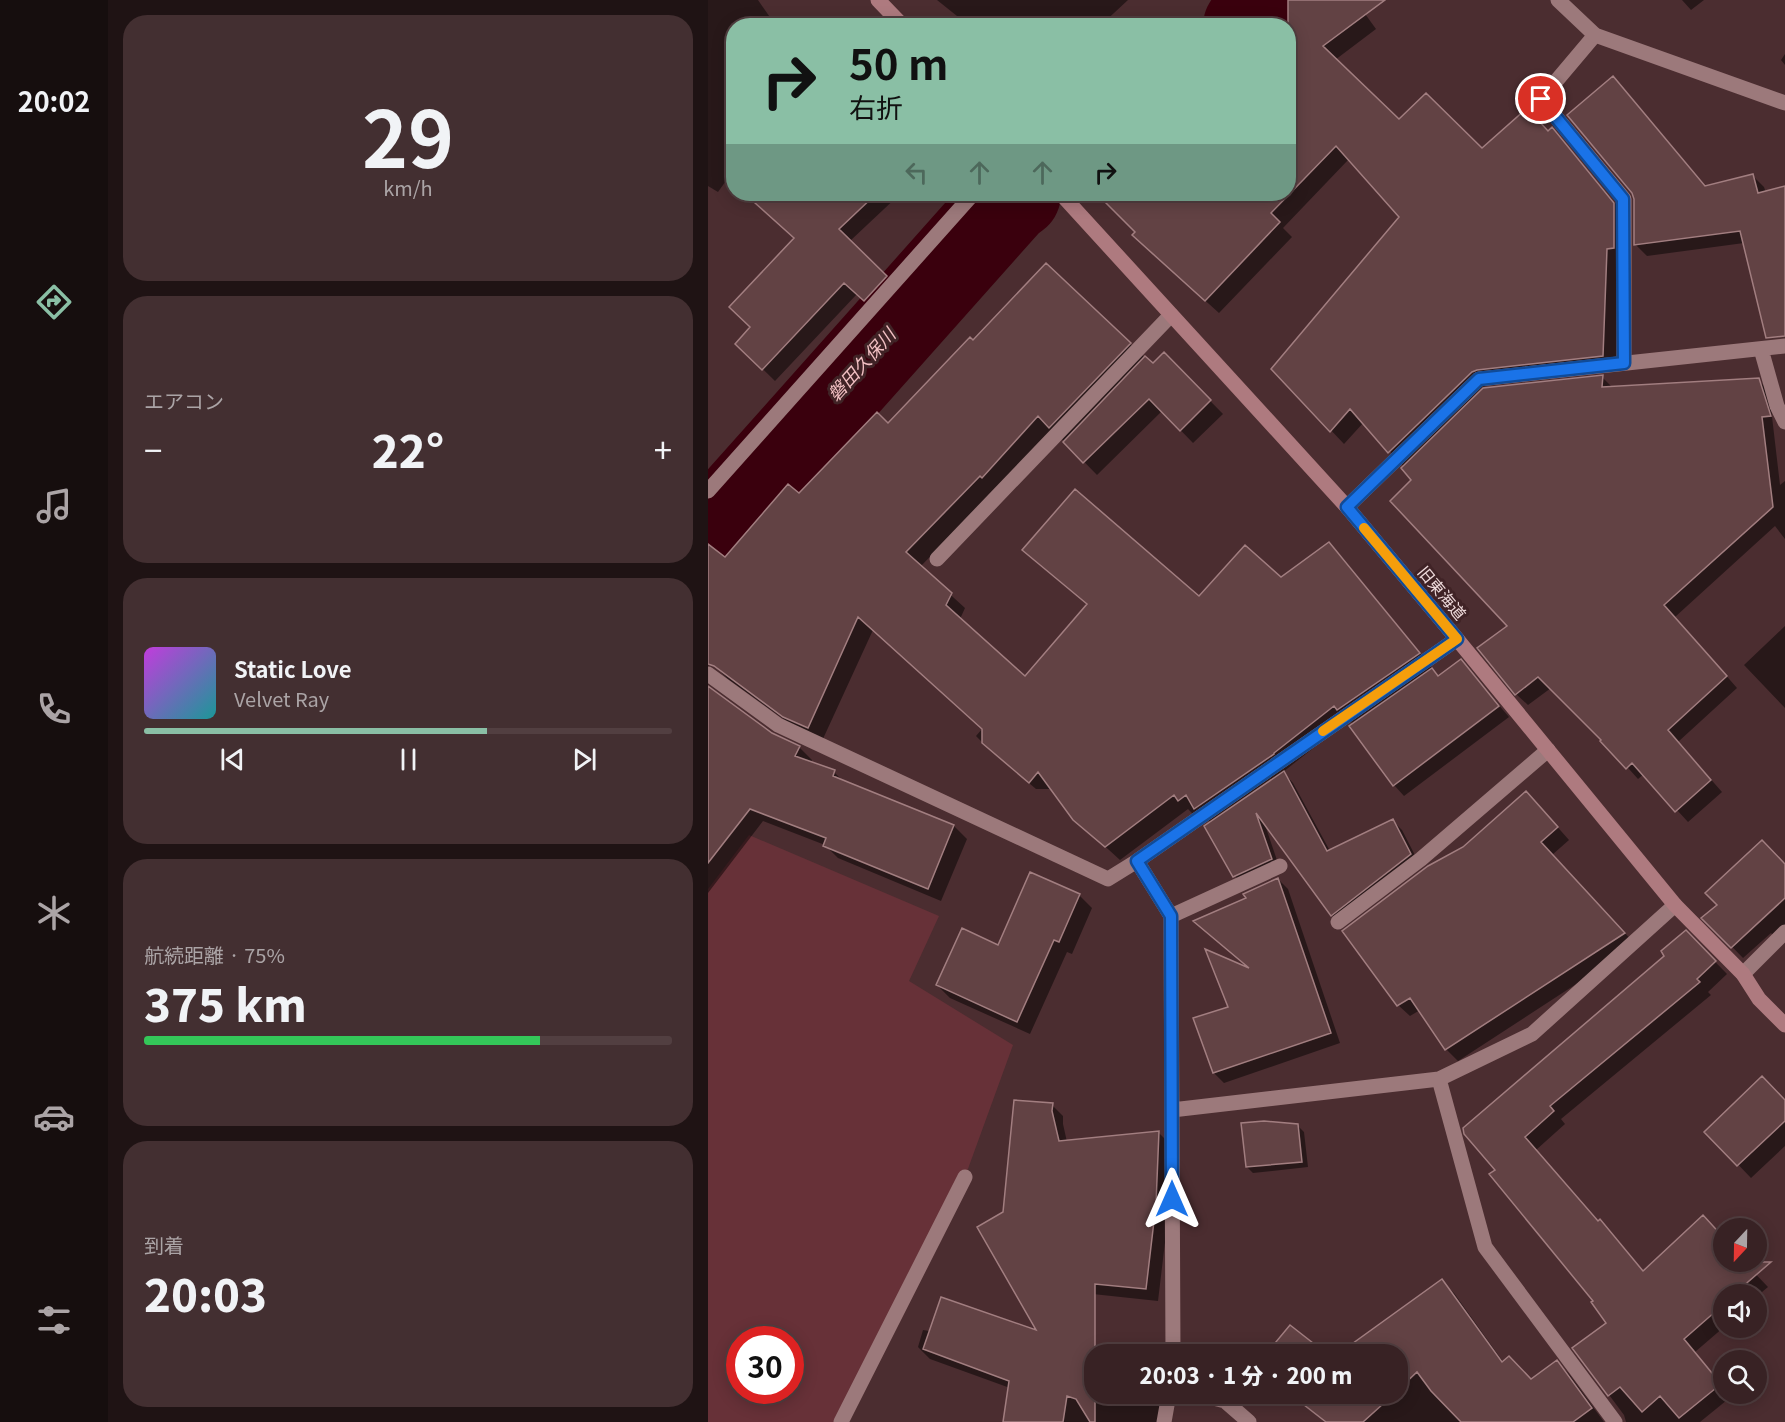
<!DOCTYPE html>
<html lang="ja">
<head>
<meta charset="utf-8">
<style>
	body { margin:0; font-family:Georgia,"Noto Sans JP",serif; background:#432f31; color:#f1f3f6; height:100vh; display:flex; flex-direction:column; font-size:22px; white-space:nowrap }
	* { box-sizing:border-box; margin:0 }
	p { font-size:20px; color:#aba4a6 }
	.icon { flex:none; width:33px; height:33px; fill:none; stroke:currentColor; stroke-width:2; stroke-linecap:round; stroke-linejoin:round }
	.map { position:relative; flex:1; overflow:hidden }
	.details { display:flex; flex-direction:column; gap:15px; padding:15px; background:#1f1314; width:600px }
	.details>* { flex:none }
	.top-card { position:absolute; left:18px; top:18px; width:570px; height:183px; border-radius:24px; box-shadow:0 3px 15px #0003,0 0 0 2px #523f41; background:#8abfa5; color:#111; overflow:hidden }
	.needle { width:39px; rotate:202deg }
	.buttons { position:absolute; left:1005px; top:1218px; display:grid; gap:12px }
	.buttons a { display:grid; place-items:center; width:54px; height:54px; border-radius:50%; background:#382224; box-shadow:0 3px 15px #0003,0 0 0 2px #523f41; font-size:30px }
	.speed { position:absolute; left:18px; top:1326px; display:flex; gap:12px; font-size:30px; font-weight:700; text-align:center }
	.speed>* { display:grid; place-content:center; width:78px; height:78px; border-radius:50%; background:#382224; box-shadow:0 3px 15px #0003,0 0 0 2px #523f41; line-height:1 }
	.speed .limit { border:9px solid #d22; background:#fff; color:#111 }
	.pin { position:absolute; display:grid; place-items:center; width:51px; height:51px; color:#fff; margin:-26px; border:3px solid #fff; border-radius:50%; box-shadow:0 2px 6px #0007 }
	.me { position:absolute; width:66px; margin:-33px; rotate:0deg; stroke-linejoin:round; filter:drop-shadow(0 0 4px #0008) }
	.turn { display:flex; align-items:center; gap:21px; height:126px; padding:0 24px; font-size:27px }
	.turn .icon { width:78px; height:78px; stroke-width:2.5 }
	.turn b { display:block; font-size:42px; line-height:51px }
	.lanes { display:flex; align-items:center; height:57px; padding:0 24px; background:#0003; justify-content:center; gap:30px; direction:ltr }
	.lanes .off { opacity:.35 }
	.big { font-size:45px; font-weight:800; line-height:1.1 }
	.details .tile { flex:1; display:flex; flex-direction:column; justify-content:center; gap:9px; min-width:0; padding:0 21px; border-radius:24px; background:#432f31 }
	.details .dial { align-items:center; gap:0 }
	.dial b { font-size:78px; line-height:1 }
	.song { display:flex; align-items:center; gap:18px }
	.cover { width:72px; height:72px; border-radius:9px; background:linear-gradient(135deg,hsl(290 70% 55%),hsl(180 70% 35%)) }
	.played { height:6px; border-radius:3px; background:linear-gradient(90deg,#8abfa5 65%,#523f41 65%) }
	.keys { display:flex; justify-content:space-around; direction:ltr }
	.heat { display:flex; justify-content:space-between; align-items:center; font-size:33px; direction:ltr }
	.charge { height:9px; border-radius:4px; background:linear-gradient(90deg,#34c759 75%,#523f41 0) }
	.trip { position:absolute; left:376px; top:1344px; width:324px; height:60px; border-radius:24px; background:#382224; box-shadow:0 3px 15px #0003,0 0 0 2px #523f41; font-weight:800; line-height:60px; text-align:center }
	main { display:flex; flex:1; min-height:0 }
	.tabs { display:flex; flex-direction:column; width:108px; justify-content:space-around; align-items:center; background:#160e0e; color:#aba4a6 }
	.tabs .icon { width:42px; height:42px }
	.tabs .on { color:#8abfa5 }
	.tabs b { font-size:27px; color:#f1f3f6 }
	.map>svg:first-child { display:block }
	.green { fill:#673138; fill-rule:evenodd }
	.shadow { fill:#0007 }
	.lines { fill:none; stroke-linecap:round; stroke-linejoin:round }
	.river { stroke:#3a000d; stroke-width:90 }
	.building { fill:#624244; stroke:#a27e80; stroke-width:1.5 }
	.lane { stroke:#9c797b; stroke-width:15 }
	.street { stroke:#9c797b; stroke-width:15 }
	.secondary { stroke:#ae7a7f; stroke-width:15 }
	.route-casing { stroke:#114b97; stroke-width:15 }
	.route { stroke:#1a73e8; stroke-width:10 }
	.slow { stroke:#f59e0b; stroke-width:10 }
	.labels { text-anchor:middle; stroke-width:6; stroke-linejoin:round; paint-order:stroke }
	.street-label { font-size:16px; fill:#eedadb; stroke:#402326 }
	.water-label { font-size:18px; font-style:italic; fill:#f3c1c4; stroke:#402326 }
</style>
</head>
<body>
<main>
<nav class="tabs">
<b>20:02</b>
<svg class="icon on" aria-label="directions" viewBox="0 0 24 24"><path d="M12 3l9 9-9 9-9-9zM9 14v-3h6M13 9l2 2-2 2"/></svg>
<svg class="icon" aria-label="music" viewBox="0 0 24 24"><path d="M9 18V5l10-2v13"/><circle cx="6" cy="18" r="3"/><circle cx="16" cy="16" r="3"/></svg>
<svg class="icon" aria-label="phone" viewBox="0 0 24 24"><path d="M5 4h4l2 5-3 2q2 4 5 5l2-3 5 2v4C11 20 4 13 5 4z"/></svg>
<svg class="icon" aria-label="climate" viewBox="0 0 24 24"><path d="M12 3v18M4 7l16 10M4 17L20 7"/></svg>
<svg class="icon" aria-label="car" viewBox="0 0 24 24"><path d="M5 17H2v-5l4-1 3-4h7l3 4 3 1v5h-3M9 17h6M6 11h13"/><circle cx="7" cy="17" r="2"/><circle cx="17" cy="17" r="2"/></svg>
<svg class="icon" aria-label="filters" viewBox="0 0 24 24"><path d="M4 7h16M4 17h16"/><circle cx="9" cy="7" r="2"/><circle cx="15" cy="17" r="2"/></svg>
</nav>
<section class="details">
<div class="tile dial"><b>29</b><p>km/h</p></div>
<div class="tile"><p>エアコン</p>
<div class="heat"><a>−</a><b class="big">22°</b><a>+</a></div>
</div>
<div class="tile">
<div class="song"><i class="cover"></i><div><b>Static Love</b><p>Velvet Ray</p></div></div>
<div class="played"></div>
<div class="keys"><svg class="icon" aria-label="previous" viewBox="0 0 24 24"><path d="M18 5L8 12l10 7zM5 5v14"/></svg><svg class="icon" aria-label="pause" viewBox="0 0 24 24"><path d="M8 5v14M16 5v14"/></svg><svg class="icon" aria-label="next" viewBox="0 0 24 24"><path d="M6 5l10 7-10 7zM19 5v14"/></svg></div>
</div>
<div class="tile"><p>航続距離 · 75%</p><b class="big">375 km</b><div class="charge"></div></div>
<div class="tile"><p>到着</p><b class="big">20:03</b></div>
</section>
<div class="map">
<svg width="1077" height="1422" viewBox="0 0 1077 1422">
	<rect width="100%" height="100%" fill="#4b2d30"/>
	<path class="green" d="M 41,835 L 231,916 L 201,981 L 305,1045 L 257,1177 L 133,1422 L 0,1422 L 0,889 ZM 32,1340 L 82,1340 L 82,1390 L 32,1390 Z"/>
	<path class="shadow" d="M 0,0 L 50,0 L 68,26 L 26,26 L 26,183 L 20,178 L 10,192 L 0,186 Z
		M 229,0 L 420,0 L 392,26 L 251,26 L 254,20 Z
		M 527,0 L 647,0 L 668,29 L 627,60 L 691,121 L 774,150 L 840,132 L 844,129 L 857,143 L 919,217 L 911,262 L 908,369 L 778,385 L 772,390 L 894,377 L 905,388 L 1049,379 L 1061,391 L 1072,485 L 1077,481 L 1077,539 L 1067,526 L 967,617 L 1029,688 L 970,742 L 1014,792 L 980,822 L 936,774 L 930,779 L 895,740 L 843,688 L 820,705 L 808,694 L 801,626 L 696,467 L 656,422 L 636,444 L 565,369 L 693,217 L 641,159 L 575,228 L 584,237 L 511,313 L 439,248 L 429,232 L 391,194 L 580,194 L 580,26 L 545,26 Z
		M 974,0 L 996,0 L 983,10 Z
		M 1077,54 L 1077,65 L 1073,60 Z
		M 905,78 L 917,90 L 998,187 L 1044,175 L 1056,187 L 1058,193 L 1077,188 L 1077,325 L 1036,243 L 939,256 L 927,244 L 927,199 Z
		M 38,194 L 192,194 L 142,241 L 190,289 L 169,312 L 149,294 L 67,381 L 29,344 L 44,328 L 88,239 Z
		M 265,342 L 422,344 L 445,365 L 456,354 L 515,414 L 485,443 L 454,411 L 389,475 L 345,430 L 212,567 L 257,608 L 252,619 L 318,678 L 380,605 L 330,564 L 316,550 L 491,598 L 573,579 L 621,544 L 635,558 L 724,668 L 723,669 L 731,677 L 753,661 L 801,717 L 696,796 L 686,785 L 643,726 L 645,724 L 641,720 L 575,772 L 585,783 L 622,851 L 684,820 L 694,830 L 712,865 L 634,924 L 624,915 L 557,825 L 572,869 L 536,885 L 527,876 L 503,823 L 490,810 L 485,814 L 480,809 L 412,860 L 367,819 L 343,787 L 342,789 L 328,789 L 282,750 L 268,736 L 274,729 L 165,630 L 114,741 L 91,730 L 20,679 L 6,665 L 0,633 L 0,552 L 18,559 L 91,495 L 180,426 Z
		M 1077,626 L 1077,708 L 1036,665 Z
		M 0,688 L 64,734 L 91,747 L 104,760 L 102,763 L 126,772 L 136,782 L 246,826 L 259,839 L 233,901 L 130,858 L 117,845 L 55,821 L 0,893 Z
		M 830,805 L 861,840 L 844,855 L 928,945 L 750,1061 L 738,1049 L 712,1010 L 702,1016 L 690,1005 Z
		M 1077,865 L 1077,941 L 1074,944 L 1063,933 L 1035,958 L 996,918 Z
		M 570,879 L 580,889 L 632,1043 L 516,1083 L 506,1073 L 522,1008 L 543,970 L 540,899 Z
		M 371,895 L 384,908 L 364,954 L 359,952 L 322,1034 L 242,998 L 229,985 Z
		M 978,932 L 1019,974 L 1000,992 L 1003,995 L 853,1119 L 857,1124 L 828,1150 L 890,1223 L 892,1221 L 904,1233 L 936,1272 L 1016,1262 L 1036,1262 L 1060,1287 L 1048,1297 L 1048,1294 L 1016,1294 L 1016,1327 L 987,1352 L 1016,1386 L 1016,1394 L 1021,1394 L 1024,1396 L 992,1422 L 918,1422 L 916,1415 L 867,1349 L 900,1323 L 887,1301 L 789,1170 Z
		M 1077,1102 L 1077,1146 L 1043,1178 L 999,1132 Z
		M 343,1104 L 355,1116 L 355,1124 L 359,1142 L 451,1133 L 463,1145 L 460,1217 L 450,1301 L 310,1286 L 296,1213 Z
		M 589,1125 L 596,1132 L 600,1167 L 545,1173 L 539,1167 Z
		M 733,1281 L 746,1293 L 796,1363 L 823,1381 L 849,1362 L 861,1374 L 896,1422 L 617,1422 L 582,1394 L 690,1394 L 690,1354 L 632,1354 Z
		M 582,1327 L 616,1354 L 560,1354 Z
		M 215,1330 L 387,1357 L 387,1394 L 461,1394 L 455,1422 L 296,1422 L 302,1388 L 222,1359 L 210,1347 Z"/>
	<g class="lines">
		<path class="river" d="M 540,26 L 577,0
			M 0,537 L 300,200 L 308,194"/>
	</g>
	<path class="building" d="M 580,0 L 677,0 L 615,46 L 691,119 L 718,93 L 774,148 L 819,108 L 840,131 L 844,127 L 906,203 L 906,248 L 899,249 L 895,356 L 769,370 L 764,372 L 680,453 L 642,409 L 622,432 L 563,369 L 691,217 L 628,146 L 563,213 L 572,222 L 497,301 L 424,235 L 427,232 L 389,194 L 580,194 Z
		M 905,76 L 997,186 L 1045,174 L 1050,193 L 1077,186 L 1077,336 L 1058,338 L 1032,231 L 926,245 L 926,199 L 924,193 L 859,115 Z
		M 37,194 L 168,194 L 131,229 L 179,276 L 156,301 L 136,283 L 54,370 L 27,344 L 42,327 L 21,307 L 86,238 Z
		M 338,263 L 423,343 L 341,428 L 330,416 L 274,478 L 272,476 L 198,552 L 244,593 L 238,605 L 317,676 L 379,604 L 314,550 L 367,489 L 491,596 L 537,545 L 573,577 L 621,542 L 712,653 L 629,710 L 626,706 L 566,753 L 566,754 L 486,809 L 478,795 L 470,801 L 466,795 L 397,847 L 365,820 L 330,772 L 321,783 L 274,743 L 274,729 L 150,617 L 100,728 L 75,717 L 6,666 L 0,664 L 0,544 L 17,557 L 80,484 L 91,493 L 169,412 L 180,423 L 262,337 L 265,340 Z
		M 456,352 L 503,400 L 472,431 L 441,399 L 375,463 L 355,442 L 437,356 L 445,363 Z
		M 895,375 L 894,387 L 1051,378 L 1063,416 L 1054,417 L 1065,507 L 956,605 L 1019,676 L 960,730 L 1003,780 L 967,812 L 924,763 L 918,769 L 892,741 L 893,740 L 830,677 L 807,695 L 769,648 L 799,626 L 682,501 L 703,480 L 693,468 L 775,388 Z
		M 753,659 L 791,706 L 685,786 L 641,726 L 724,668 L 730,676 Z
		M 0,686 L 64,733 L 92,746 L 87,756 L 127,770 L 125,776 L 246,825 L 220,889 L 115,846 L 118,838 L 42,809 L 0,863 Z
		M 576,771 L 619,851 L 685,819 L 703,854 L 623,916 L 548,813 L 564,859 L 525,877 L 496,826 Z
		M 818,791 L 850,827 L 833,842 L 917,933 L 737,1050 L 702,998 L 689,1006 L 634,931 L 720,866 L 755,847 Z
		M 1054,840 L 1077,864 L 1077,898 L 1023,948 L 993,918 L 1009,905 L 997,893 Z
		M 322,872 L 372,894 L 351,942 L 346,940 L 309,1022 L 228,985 L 254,928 L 290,945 Z
		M 570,878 L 623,1033 L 505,1073 L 485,1018 L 520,1007 L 497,949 L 541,968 L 485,921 L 538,898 L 535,894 Z
		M 978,930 L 1008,961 L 989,979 L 992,982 L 842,1106 L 846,1111 L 817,1137 L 890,1221 L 892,1219 L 935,1271 L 995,1215 L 1016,1238 L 1016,1262 L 1063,1262 L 1026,1294 L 1016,1294 L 1016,1304 L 976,1339 L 1013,1384 L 971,1418 L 952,1396 L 934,1412 L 912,1387 L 900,1396 L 864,1348 L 898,1323 L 883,1302 L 885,1301 L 781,1174 L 787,1170 L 756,1134 L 755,1128 L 956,956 L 953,951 Z
		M 1054,1076 L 1077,1100 L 1077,1121 L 1029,1166 L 996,1132 Z
		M 306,1100 L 345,1103 L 344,1111 L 351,1141 L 451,1131 L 448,1204 L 438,1289 L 387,1284 L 387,1422 L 382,1422 L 368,1399 L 359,1396 L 355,1422 L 295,1422 L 301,1381 L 215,1349 L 233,1297 L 328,1330 L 269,1227 L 295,1212 Z
		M 556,1121 L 590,1124 L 594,1162 L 538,1167 L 533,1123 Z
		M 734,1279 L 794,1362 L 801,1356 L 823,1379 L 849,1360 L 884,1408 L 865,1422 L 753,1422 L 723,1391 L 709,1372 L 690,1390 L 690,1354 L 630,1354 Z
		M 582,1325 L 619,1354 L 558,1354 Z
		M 582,1394 L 686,1394 L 655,1422 L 618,1422 Z"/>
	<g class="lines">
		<path class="lane" d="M 887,35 L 833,99 L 916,199 L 916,363"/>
		<path class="street" d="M 850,0 L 887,35 L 1077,103
			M 1053,349 L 1069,406 L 1077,422
			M 0,491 L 265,194
			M 639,507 L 771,379 L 1077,346
			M 229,559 L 463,315
			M 0,674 L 70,725 L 400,879 L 429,861 L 749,639
			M 429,861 L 463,916 L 465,1354
			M 463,916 L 572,866
			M 630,922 L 713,859 L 840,750
			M 1035,974 L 1077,932
			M 464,1110 L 731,1079
			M 490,1394 L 517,1401 L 541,1422
			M 133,1422 L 257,1177
			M 456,1422 L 461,1394
			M 907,1422 L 777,1247 L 731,1079 L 824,1034 L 967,905"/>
		<path class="secondary" d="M 170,0 L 195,26
			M 353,194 L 639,507 L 749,639 L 967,905 L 1035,974 L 1051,999 L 1077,1025"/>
	</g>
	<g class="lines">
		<g class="route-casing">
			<path id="route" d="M 464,1199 L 463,916 L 429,861 L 749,639 L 639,507 L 771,379 L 916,363 L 915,199 L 833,99"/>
		</g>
		<use href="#route" class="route"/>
		<path class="slow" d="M 615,731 L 749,639 L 656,528"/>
	</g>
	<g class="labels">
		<g class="street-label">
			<text transform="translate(734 593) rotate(50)" y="6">旧東海道</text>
		</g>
		<g class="water-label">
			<text transform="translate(154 365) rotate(-48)" y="6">磐田久保川</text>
		</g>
	</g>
</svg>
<div class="buttons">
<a><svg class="needle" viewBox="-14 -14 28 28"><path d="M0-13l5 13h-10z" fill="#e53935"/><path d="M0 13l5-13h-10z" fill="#aba4a6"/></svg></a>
<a><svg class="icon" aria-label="sound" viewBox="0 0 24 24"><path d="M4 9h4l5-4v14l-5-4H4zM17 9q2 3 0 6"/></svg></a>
<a><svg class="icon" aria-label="search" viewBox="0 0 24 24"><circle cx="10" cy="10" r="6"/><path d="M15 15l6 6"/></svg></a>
</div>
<div class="speed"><div class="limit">30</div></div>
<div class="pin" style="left:833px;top:99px;background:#d93025"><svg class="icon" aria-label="arrive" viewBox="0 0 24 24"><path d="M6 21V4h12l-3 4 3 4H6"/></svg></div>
<svg class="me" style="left:464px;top:1199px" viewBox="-20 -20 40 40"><path d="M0-17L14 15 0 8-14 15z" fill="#1a73e8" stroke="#fff" stroke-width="4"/></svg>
<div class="trip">20:03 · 1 分 · 200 m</div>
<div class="top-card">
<div class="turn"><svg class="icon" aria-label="right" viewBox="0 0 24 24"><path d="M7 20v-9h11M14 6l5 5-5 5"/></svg><div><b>50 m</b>右折</div></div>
<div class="lanes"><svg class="icon off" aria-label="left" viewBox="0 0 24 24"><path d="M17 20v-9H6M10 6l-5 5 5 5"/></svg><svg class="icon off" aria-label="ahead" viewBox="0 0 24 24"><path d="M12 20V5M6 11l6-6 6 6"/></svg><svg class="icon off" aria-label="ahead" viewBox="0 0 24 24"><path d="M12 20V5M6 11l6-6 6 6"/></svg><svg class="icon" aria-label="right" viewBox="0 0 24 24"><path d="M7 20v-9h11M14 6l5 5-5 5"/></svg></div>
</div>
</div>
</main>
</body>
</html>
